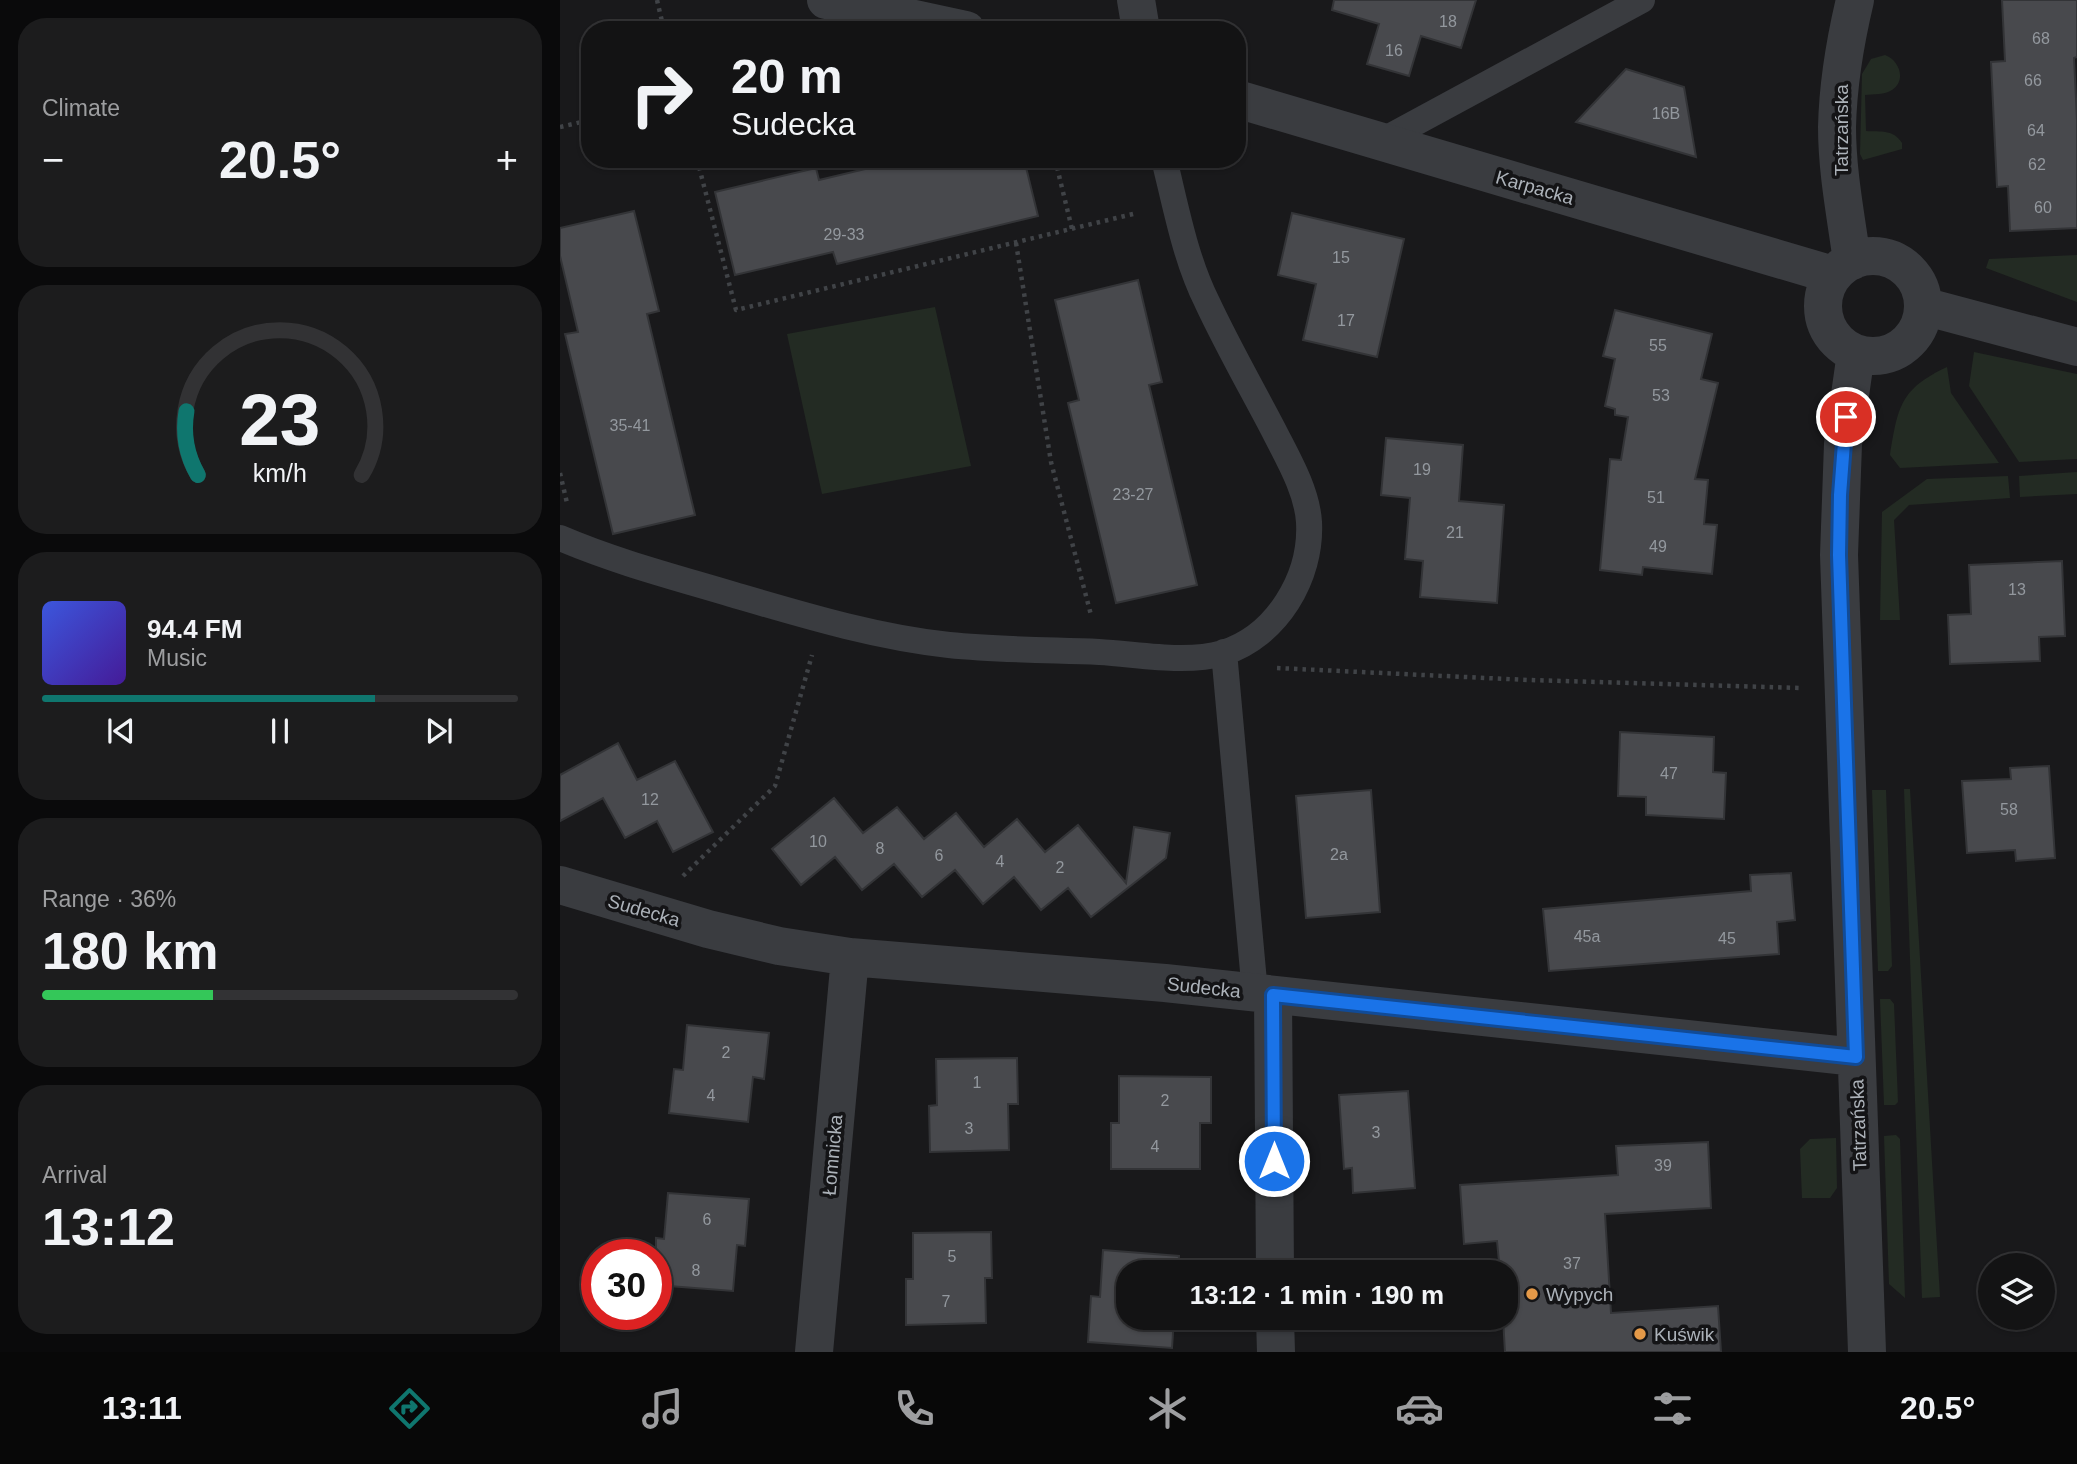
<!DOCTYPE html>
<html lang="en">
<head>
<meta charset="utf-8">
<style>
	body { margin:0; font-family:Helvetica,sans-serif; background:#1c1c1d; color:#f1f3f6; height:100vh; display:flex; flex-direction:column; font-size:26px; white-space:nowrap }
	* { box-sizing:border-box; margin:0 }
	p { font-size:23px; color:#9d9ea0 }
	.icon { flex:none; width:38px; height:38px; fill:none; stroke:currentColor; stroke-width:2; stroke-linecap:round; stroke-linejoin:round }
	.map { position:relative; flex:1; overflow:hidden }
	.side { display:flex; flex-direction:column; gap:18px; padding:18px; background:#0a0a0b; width:560px }
	.side>* { flex:none }
	.guide { position:absolute; left:21px; top:21px; width:665px; height:147px; border-radius:28px; box-shadow:0 2px 5px #0004,0 0 0 2px #323234; background:#131314; color:#f1f3f6; overflow:hidden }
	.fabs { position:absolute; left:1418px; top:1253px; display:grid; gap:14px }
	.fabs a { display:grid; place-items:center; width:77px; height:77px; border-radius:50%; background:#131314; box-shadow:0 2px 5px #0004,0 0 0 2px #323234; font-size:35px }
	.speed { position:absolute; left:21px; top:1239px; display:flex; gap:14px; font-size:35px; font-weight:700; text-align:center }
	.speed>* { display:grid; place-content:center; width:91px; height:91px; border-radius:50%; background:#131314; box-shadow:0 2px 5px #0004,0 0 0 2px #323234; line-height:1 }
	.speed .limit { border:10px solid #d22; background:#fff; color:#111 }
	.pin { position:absolute; display:grid; place-items:center; width:60px; height:60px; color:#fff; margin:-30px; border:4px solid #fff; border-radius:50%; box-shadow:0 2px 7px #0007 }
	.me { position:absolute; width:77px; margin:-38px; rotate:0deg; stroke-linejoin:round; filter:drop-shadow(0 0 5px #0008) }
	.turn { display:flex; align-items:center; gap:24px; height:147px; padding:0 35px; font-size:32px }
	.turn .icon { width:91px; height:91px; stroke-width:2.5 }
	.turn b { display:block; font-size:49px; line-height:60px }
	.big { font-size:52px; font-weight:600; line-height:1.1 }
	.side .tile { flex:1; display:flex; flex-direction:column; justify-content:center; gap:10px; min-width:0; padding:0 24px; border-radius:28px; background:#1c1c1d }
	.side .dial { align-items:center; gap:0 }
	.dial svg { height:182px; overflow:visible; fill:none; stroke:#323234; stroke-width:7; stroke-linecap:round; text-anchor:middle }
	.dial text { fill:#f1f3f6; stroke:none }
	.song { display:flex; align-items:center; gap:21px }
	.cover { width:84px; height:84px; border-radius:10px; background:linear-gradient(135deg,hsl(230 70% 55%),hsl(260 70% 35%)) }
	.played { height:7px; border-radius:4px; background:linear-gradient(90deg,#0f766e 70%,#323234 70%) }
	.keys { display:flex; justify-content:space-around; direction:ltr }
	.heat { display:flex; justify-content:space-between; align-items:center; font-size:38px; direction:ltr }
	.charge { height:10px; border-radius:5px; background:linear-gradient(90deg,#34c759 36%,#323234 0) }
	.trip { position:absolute; left:556px; top:1260px; width:402px; height:70px; border-radius:28px; background:#131314; box-shadow:0 2px 5px #0004,0 0 0 2px #323234; font-weight:600; line-height:70px; text-align:center }
	.dock { display:flex; height:112px; justify-content:space-around; align-items:center; background:#080808; color:#9d9ea0 }
	.dock .icon { width:49px; height:49px }
	.dock .selected { color:#0f766e }
	.dock b { font-size:32px; color:#f1f3f6 }
	main { display:flex; flex:1; min-height:0 }
	.map>svg:first-child { display:block }
	.green { fill:#232b23 }
	.building { fill:#48494d; stroke:#333437; stroke-width:2 }
	.lines { fill:none; stroke-linecap:round; stroke-linejoin:round }
	.path { stroke:#404347; stroke-width:4.5; stroke-dasharray:3.5 5; stroke-linecap:butt }
	.lane { stroke:#3a3c40; stroke-width:26 }
	.street { stroke:#3a3c40; stroke-width:38 }
	.route-casing { stroke:#114b97; stroke-width:18 }
	.route { stroke:#1a73e8; stroke-width:12 }
	.poi-dot { fill:#e49948; stroke:#141416; stroke-width:2.5 }
	.labels { text-anchor:middle; stroke-width:7; stroke-linejoin:round; paint-order:stroke }
	.number-label { font-size:16px; fill:#93989e }
	.street-label { font-size:19px; fill:#acb2b9; stroke:#141416 }
	.poi-label { font-size:19px; fill:#acb2b9; stroke:#141416; text-anchor:start }
</style>
</head>
<body>
<main>
<section class="side">
<div class="tile"><p>Climate</p>
<div class="heat"><a>−</a><b class="big">20.5°</b><a>+</a></div>
</div>
<div class="tile dial"><svg viewBox="0 0 100 80">
<path d="M14 69A42 42 0 1 1 86 69"/>
<path d="M14 69A42 42 0 0 1 9 41" stroke="#0f766e"/>
<text x="50" y="56" font-size="32" font-weight="700">23</text>
<text x="50" y="72" font-size="11">km/h</text>
</svg></div>
<div class="tile">
<div class="song"><i class="cover"></i><div><b>94.4 FM</b><p>Music</p></div></div>
<div class="played"></div>
<div class="keys"><svg class="icon" aria-label="previous" viewBox="0 0 24 24"><path d="M18 5L8 12l10 7zM5 5v14"/></svg><svg class="icon" aria-label="pause" viewBox="0 0 24 24"><path d="M8 5v14M16 5v14"/></svg><svg class="icon" aria-label="next" viewBox="0 0 24 24"><path d="M6 5l10 7-10 7zM19 5v14"/></svg></div>
</div>
<div class="tile"><p>Range · 36%</p><b class="big">180 km</b><div class="charge"></div></div>
<div class="tile"><p>Arrival</p><b class="big">13:12</b></div>
</section>
<div class="map">
<svg width="1517" height="1352" viewBox="0 0 1517 1352">
	<rect width="100%" height="100%" fill="#19191b"/>
	<path class="green" d="M 1325,55 C 1339,60 1347,80 1332,90 C 1325,95 1313,94 1305,95 L 1306,131 C 1321,132 1333,129 1342,143 L 1342,149 L 1303,160 L 1300,154 L 1302,74 L 1311,59 Z
		M 1517,255 L 1517,302 L 1426,268 L 1429,259 Z
		M 375,307 L 411,466 L 262,494 L 227,334 Z
		M 1414,352 L 1517,374 L 1517,459 L 1459,462 L 1409,386 Z
		M 1387,367 L 1391,393 L 1439,463 L 1340,468 L 1330,455 C 1338,407 1340,389 1387,367 Z
		M 1517,472 L 1517,494 L 1460,497 L 1459,476 Z
		M 1448,476 L 1450,498 L 1349,505 L 1334,520 L 1340,620 L 1320,620 L 1322,512 L 1367,479 Z
		M 1344,789 L 1350,789 L 1380,1297 L 1362,1298 Z
		M 1312,790 L 1326,790 L 1332,966 L 1328,971 L 1318,971 Z
		M 1320,999 L 1330,999 L 1334,1004 L 1338,1102 L 1335,1105 L 1324,1105 Z
		M 1336,1135 L 1340,1139 L 1345,1298 L 1329,1284 L 1324,1136 Z
		M 1276,1138 L 1277,1188 L 1270,1198 L 1242,1198 L 1240,1149 L 1250,1139 Z"/>
	<path class="building" d="M 774,0 L 916,0 L 901,48 L 861,36 L 849,76 L 807,64 L 819,24 L 772,10 Z
		M 1442,0 L 1517,0 L 1517,57 L 1514,58 L 1517,119 L 1517,228 L 1450,231 L 1448,186 L 1437,187 L 1431,62 L 1445,61 Z
		M 1066,69 L 1124,87 L 1136,157 L 1016,122 Z
		M 347,159 L 464,159 L 478,216 L 277,264 L 273,252 L 175,275 L 155,192 L 256,168 L 259,180 Z
		M 74,211 L 99,311 L 87,314 L 135,515 L 53,534 L 5,334 L 18,332 L 0,256 L 0,228 Z
		M 732,213 L 844,239 L 817,357 L 743,340 L 756,284 L 718,275 Z
		M 578,280 L 602,382 L 589,385 L 637,585 L 556,603 L 508,403 L 519,400 L 495,300 Z
		M 1055,310 L 1152,334 L 1141,379 L 1158,383 L 1135,479 L 1148,480 L 1144,524 L 1157,525 L 1152,574 L 1083,567 L 1082,575 L 1040,570 L 1050,459 L 1061,460 L 1068,417 L 1055,415 L 1055,409 L 1045,406 L 1055,359 L 1043,356 Z
		M 826,438 L 903,445 L 899,501 L 944,505 L 937,603 L 860,597 L 863,561 L 845,559 L 850,498 L 821,495 Z
		M 1502,561 L 1505,636 L 1479,637 L 1480,661 L 1390,664 L 1388,615 L 1411,614 L 1409,565 Z
		M 1060,732 L 1154,737 L 1153,772 L 1166,773 L 1164,819 L 1086,815 L 1086,797 L 1058,796 Z
		M 58,743 L 77,780 L 115,761 L 153,832 L 113,852 L 97,821 L 65,838 L 43,798 L 0,821 L 0,775 Z
		M 1489,766 L 1495,858 L 1456,861 L 1455,850 L 1407,853 L 1402,781 L 1451,779 L 1450,768 Z
		M 811,790 L 820,912 L 746,918 L 736,796 Z
		M 274,798 L 303,833 L 337,807 L 364,839 L 396,813 L 424,847 L 457,819 L 485,852 L 518,825 L 566,883 L 574,827 L 610,833 L 606,858 L 531,917 L 508,888 L 481,910 L 454,877 L 423,904 L 395,870 L 362,897 L 334,864 L 302,890 L 275,857 L 241,885 L 212,849 Z
		M 1231,873 L 1235,920 L 1217,922 L 1219,954 L 989,971 L 983,909 L 1191,891 L 1190,875 Z
		M 127,1025 L 209,1033 L 204,1079 L 193,1077 L 188,1122 L 109,1113 L 114,1069 L 123,1070 Z
		M 457,1058 L 458,1104 L 448,1104 L 449,1150 L 370,1152 L 369,1106 L 377,1105 L 376,1059 Z
		M 559,1076 L 651,1077 L 651,1123 L 640,1123 L 640,1169 L 551,1169 L 551,1123 L 559,1123 Z
		M 848,1091 L 855,1188 L 793,1193 L 792,1168 L 784,1169 L 779,1095 Z
		M 1148,1142 L 1151,1208 L 1045,1214 L 1051,1313 L 1158,1306 L 1161,1352 L 945,1352 L 943,1318 L 947,1318 L 947,1272 L 940,1272 L 937,1241 L 904,1244 L 900,1185 L 1058,1175 L 1056,1146 Z
		M 108,1193 L 189,1199 L 185,1246 L 177,1245 L 173,1291 L 96,1285 L 96,1238 L 104,1239 Z
		M 431,1232 L 432,1278 L 425,1278 L 426,1323 L 346,1325 L 346,1279 L 353,1279 L 353,1233 Z
		M 543,1250 L 619,1256 L 618,1272 L 569,1272 L 569,1318 L 614,1318 L 612,1348 L 528,1342 L 531,1296 L 540,1297 Z"/>
	<g class="lines">
		<path class="path" d="M 97,0 L 104,30
			M 0,127 L 30,120
			M 137,159 L 176,310 L 577,213
			M 495,159 L 512,229
			M 456,243 L 491,462 L 531,615
			M 0,473 L 7,503
			M 717,668 L 968,680 L 1240,688
			M 123,876 L 215,786 L 252,655"/>
		<path class="lane" d="M 820,142 L 1082,0
			M 0,538 C 56,562 114,577 171,594 C 243,615 315,637 389,645 C 439,650 489,650 539,652 C 578,654 625,664 663,653 C 717,636 752,577 749,522 C 747,490 727,457 713,429 C 691,387 667,345 647,302 C 625,258 616,207 604,159
			M 664,652 L 695,993"/>
		<path class="street" d="M 266,0 L 406,30
			M 576,0 L 581,30
			M 677,99 L 1273,275
			M1263 306a50 50 0 1 1 100 0a50 50 0 1 1-100 0Z
			M 1292,261 C 1286,217 1277,172 1277,127 C 1278,84 1285,42 1295,0
			M 1363,306 L 1517,347
			M 1296,353 L 1283,444 L 1279,555 L 1307,1352
			M 0,885 L 148,929 L 219,946 L 290,957 L 605,983 L 1296,1057
			M 713,995 L 715,1272
			M 715,1318 L 716,1352
			M 254,1352 L 290,957"/>
	</g>
	<g class="lines">
		<g class="route-casing">
			<path id="route" d="M 714,1161 L 713,995 L 1296,1057 L 1279,555 L 1280,495 L 1286,417"/>
		</g>
		<use href="#route" class="route"/>
	</g>
	<g class="poi-dot">
		<circle cx="972" cy="1294" r="7"/>
		<circle cx="1080" cy="1334" r="7"/>
	</g>
	<g class="labels">
		<g class="number-label">
			<text x="888" y="27">18</text>
			<text x="1481" y="44">68</text>
			<text x="834" y="56">16</text>
			<text x="1473" y="86">66</text>
			<text x="1106" y="119">16B</text>
			<text x="1476" y="136">64</text>
			<text x="1477" y="170">62</text>
			<text x="1483" y="213">60</text>
			<text x="284" y="240">29-33</text>
			<text x="781" y="263">15</text>
			<text x="786" y="326">17</text>
			<text x="1098" y="351">55</text>
			<text x="1101" y="401">53</text>
			<text x="70" y="431">35-41</text>
			<text x="862" y="475">19</text>
			<text x="573" y="500">23-27</text>
			<text x="1096" y="503">51</text>
			<text x="895" y="538">21</text>
			<text x="1098" y="552">49</text>
			<text x="1457" y="595">13</text>
			<text x="1109" y="779">47</text>
			<text x="90" y="805">12</text>
			<text x="1449" y="815">58</text>
			<text x="258" y="847">10</text>
			<text x="320" y="854">8</text>
			<text x="779" y="860">2a</text>
			<text x="379" y="861">6</text>
			<text x="440" y="867">4</text>
			<text x="500" y="873">2</text>
			<text x="1027" y="942">45a</text>
			<text x="1167" y="944">45</text>
			<text x="166" y="1058">2</text>
			<text x="417" y="1088">1</text>
			<text x="151" y="1101">4</text>
			<text x="605" y="1106">2</text>
			<text x="409" y="1134">3</text>
			<text x="816" y="1138">3</text>
			<text x="595" y="1152">4</text>
			<text x="1103" y="1171">39</text>
			<text x="147" y="1225">6</text>
			<text x="392" y="1262">5</text>
			<text x="1012" y="1269">37</text>
			<text x="136" y="1276">8</text>
			<text x="386" y="1307">7</text>
		</g>
		<g class="street-label">
			<text transform="translate(1281 130) rotate(-90)" y="7">Tatrzańska</text>
			<text transform="translate(975 187) rotate(16)" y="7">Karpacka</text>
			<text transform="translate(84 910) rotate(16)" y="7">Sudecka</text>
			<text transform="translate(644 987) rotate(6)" y="7">Sudecka</text>
			<text transform="translate(1298 1125) rotate(-92)" y="7">Tatrzańska</text>
			<text transform="translate(272 1155) rotate(-85)" y="7">Łomnicka</text>
		</g>
		<g class="poi-label">
			<text x="986" y="1301">Wypych</text>
			<text x="1094" y="1341">Kuświk</text>
		</g>
	</g>
</svg>
<div class="fabs">
<a><svg class="icon" aria-label="layers" viewBox="0 0 24 24"><path d="M12 4l9 5-9 5-9-5zM3 14l9 5 9-5"/></svg></a>
</div>
<div class="speed"><div class="limit">30</div></div>
<div class="pin" style="left:1286px;top:417px;background:#d93025"><svg class="icon" aria-label="arrive" viewBox="0 0 24 24"><path d="M6 21V4h12l-3 4 3 4H6"/></svg></div>
<svg class="me" style="left:714px;top:1161px" viewBox="-20 -20 40 40"><circle r="17" fill="#1a73e8" stroke="#fff" stroke-width="3"/><path d="M0-11L8 9 0 5-8 9z" fill="#fff"/></svg>
<div class="trip">13:12 · 1 min · 190 m</div>
<div class="guide">
<div class="turn"><svg class="icon" aria-label="right" viewBox="0 0 24 24"><path d="M7 20v-9h11M14 6l5 5-5 5"/></svg><div><b>20 m</b>Sudecka</div></div>
</div>
</div>
</main>
<nav class="dock">
<b>13:11</b>
<svg class="icon selected" aria-label="directions" viewBox="0 0 24 24"><path d="M12 3l9 9-9 9-9-9zM9 14v-3h6M13 9l2 2-2 2"/></svg>
<svg class="icon" aria-label="music" viewBox="0 0 24 24"><path d="M9 18V5l10-2v13"/><circle cx="6" cy="18" r="3"/><circle cx="16" cy="16" r="3"/></svg>
<svg class="icon" aria-label="phone" viewBox="0 0 24 24"><path d="M5 4h4l2 5-3 2q2 4 5 5l2-3 5 2v4C11 20 4 13 5 4z"/></svg>
<svg class="icon" aria-label="climate" viewBox="0 0 24 24"><path d="M12 3v18M4 7l16 10M4 17L20 7"/></svg>
<svg class="icon" aria-label="car" viewBox="0 0 24 24"><path d="M5 17H2v-5l4-1 3-4h7l3 4 3 1v5h-3M9 17h6M6 11h13"/><circle cx="7" cy="17" r="2"/><circle cx="17" cy="17" r="2"/></svg>
<svg class="icon" aria-label="filters" viewBox="0 0 24 24"><path d="M4 7h16M4 17h16"/><circle cx="9" cy="7" r="2"/><circle cx="15" cy="17" r="2"/></svg>
<b>20.5°</b>
</nav>
</body>
</html>
